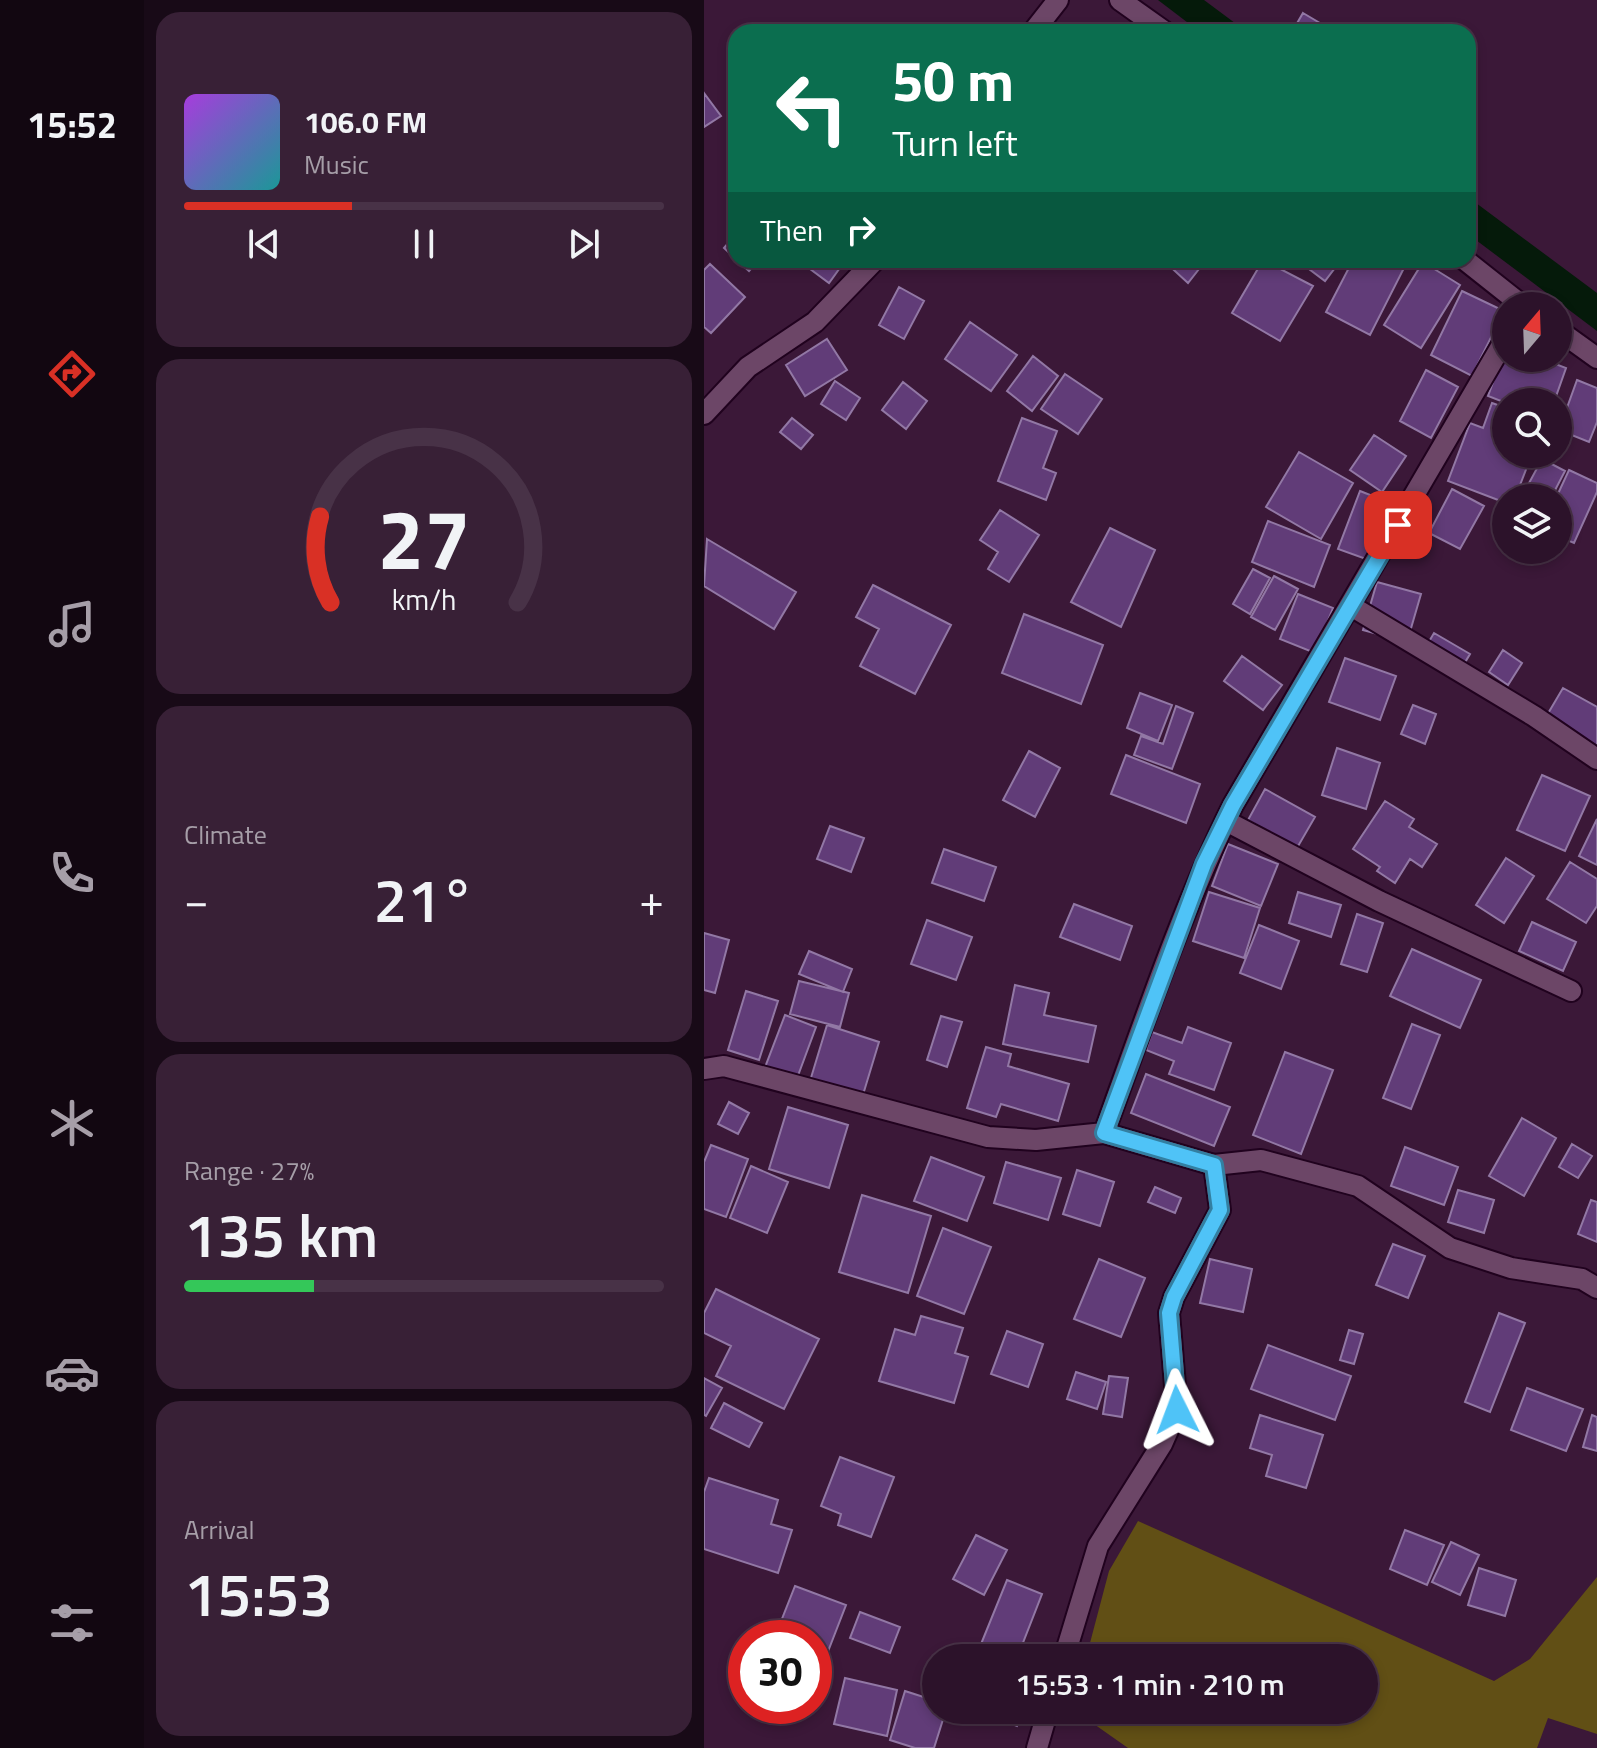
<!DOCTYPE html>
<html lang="en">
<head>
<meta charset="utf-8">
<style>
	body { margin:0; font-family:"Titillium Web",sans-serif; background:#382036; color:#f1f3f6; height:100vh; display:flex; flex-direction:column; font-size:30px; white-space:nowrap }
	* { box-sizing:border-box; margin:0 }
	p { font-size:26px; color:#a69ea8 }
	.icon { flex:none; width:44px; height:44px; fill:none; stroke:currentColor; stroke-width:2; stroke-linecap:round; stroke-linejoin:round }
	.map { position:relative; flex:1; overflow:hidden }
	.sheet { display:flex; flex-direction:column; gap:12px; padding:12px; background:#180a17; width:560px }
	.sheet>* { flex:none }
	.hud { position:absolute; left:24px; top:24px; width:748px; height:244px; border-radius:24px; box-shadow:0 4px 12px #0003,0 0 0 2px #483247; background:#0b6e4f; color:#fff; overflow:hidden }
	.needle { width:52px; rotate:19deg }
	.tools { position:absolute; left:788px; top:292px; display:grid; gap:16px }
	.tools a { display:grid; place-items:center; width:80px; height:80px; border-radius:50%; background:#2c122a; box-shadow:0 4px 12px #0003,0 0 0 2px #483247; font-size:40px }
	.speed { position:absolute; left:24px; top:1620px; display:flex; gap:16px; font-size:40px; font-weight:700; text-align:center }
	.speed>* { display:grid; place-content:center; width:104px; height:104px; border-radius:50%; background:#2c122a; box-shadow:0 4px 12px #0003,0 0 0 2px #483247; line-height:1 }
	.speed .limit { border:12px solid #d22; background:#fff; color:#111 }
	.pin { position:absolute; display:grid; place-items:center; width:68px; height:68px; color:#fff; margin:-34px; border-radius:16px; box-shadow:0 4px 12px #0006 }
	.me { position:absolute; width:88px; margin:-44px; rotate:357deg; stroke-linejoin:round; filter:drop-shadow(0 0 6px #0008) }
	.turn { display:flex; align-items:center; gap:28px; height:168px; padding:0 32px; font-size:36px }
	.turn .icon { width:104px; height:104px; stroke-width:2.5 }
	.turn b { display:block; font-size:56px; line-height:68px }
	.then { display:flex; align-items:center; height:76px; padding:0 32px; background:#0003; gap:16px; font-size:30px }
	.big { font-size:60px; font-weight:600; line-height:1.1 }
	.sheet .widget { flex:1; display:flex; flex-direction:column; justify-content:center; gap:12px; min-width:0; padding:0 28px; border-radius:24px; background:#382036 }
	.sheet .dial { align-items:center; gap:0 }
	.dial svg { height:208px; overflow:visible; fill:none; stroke:#483247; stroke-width:7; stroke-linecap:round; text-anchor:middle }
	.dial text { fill:#f1f3f6; stroke:none }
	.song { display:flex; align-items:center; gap:24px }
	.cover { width:96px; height:96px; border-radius:12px; background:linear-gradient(135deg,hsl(280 70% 55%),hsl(180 70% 35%)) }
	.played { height:8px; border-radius:4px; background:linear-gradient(90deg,#d93025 35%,#483247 35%) }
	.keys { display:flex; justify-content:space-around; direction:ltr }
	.heat { display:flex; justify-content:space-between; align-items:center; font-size:44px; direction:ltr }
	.charge { height:12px; border-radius:6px; background:linear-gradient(90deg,#34c759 27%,#483247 0) }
	.trip { position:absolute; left:218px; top:1644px; width:456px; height:80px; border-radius:40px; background:#2c122a; box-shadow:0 4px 12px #0003,0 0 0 2px #483247; font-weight:600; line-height:80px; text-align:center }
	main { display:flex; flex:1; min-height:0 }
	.tabs { display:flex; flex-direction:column; width:144px; justify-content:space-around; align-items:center; background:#120711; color:#a69ea8 }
	.tabs .icon { width:56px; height:56px }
	.tabs .on { color:#d93025 }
	.tabs b { font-size:36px; color:#f1f3f6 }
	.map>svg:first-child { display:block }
	.green { fill:#614f15 }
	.water { fill:#051a0a }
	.building { fill:#613c78; stroke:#9278a5; stroke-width:2 }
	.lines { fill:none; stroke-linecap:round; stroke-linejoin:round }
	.street-casing { stroke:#20021e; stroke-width:24 }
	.street { stroke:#6c4667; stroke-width:20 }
	.route-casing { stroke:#337fa1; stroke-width:20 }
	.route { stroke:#4fc3f7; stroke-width:14 }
</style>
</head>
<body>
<main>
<nav class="tabs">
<b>15:52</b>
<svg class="icon on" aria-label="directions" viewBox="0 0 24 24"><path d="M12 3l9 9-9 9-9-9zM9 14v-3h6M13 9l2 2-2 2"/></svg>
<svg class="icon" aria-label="music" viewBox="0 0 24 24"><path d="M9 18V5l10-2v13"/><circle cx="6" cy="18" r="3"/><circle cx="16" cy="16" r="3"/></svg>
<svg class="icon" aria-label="phone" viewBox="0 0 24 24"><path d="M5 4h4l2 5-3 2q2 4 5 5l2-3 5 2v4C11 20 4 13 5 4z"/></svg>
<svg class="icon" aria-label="climate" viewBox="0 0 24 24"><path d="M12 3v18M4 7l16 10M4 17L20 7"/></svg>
<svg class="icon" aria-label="car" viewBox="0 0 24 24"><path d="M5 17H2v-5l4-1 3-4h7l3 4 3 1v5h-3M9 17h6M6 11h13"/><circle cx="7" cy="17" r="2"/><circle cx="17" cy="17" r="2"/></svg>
<svg class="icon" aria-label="filters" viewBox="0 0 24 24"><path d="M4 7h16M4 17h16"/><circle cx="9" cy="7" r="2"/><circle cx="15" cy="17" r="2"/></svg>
</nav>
<section class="sheet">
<div class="widget">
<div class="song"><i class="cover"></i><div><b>106.0 FM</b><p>Music</p></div></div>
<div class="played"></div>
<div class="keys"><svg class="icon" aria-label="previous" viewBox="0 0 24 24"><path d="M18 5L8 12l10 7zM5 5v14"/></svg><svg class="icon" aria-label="pause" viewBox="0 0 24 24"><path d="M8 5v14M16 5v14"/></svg><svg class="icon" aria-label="next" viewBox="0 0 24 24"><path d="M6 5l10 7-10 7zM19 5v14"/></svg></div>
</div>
<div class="widget dial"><svg viewBox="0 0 100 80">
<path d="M14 69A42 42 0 1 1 86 69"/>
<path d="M14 69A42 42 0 0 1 10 36" stroke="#d93025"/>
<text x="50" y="56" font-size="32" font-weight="700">27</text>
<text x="50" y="72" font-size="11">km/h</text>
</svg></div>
<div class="widget"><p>Climate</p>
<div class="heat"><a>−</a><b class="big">21°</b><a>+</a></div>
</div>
<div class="widget"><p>Range · 27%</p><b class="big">135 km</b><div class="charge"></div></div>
<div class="widget"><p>Arrival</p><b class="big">15:53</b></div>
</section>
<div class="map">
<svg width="893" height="1748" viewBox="0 0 893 1748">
	<rect width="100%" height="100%" fill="#3b1838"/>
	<path class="green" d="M 434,1521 L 790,1681 L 826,1659 L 893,1577 L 893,1734 L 844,1718 L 833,1748 L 424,1748 L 370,1710 L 660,1710 L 660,1658 L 382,1658 L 405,1571 Z"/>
	<path class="water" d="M 454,0 L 500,0 L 543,32 L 496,32 Z
		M 764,197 L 893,293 L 893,331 L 764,234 Z"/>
	<path class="building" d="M 599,13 L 631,32 L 588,32 Z
		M 0,93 L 17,116 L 0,127 Z
		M 32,234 L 32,259 L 20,248 Z
		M 33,260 L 55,260 L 45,271 Z
		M 94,260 L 131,260 L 138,265 L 125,283 Z
		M 459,260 L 502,260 L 484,283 Z
		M 559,260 L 609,286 L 576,341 L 528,313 Z
		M 593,260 L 637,260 L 621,281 Z
		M 649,260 L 684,260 L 700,268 L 666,335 L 622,312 Z
		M 719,262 L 756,285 L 717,348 L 680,325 Z
		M 6,264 L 41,297 L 7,333 L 0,327 L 0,270 Z
		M 195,287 L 220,301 L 200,339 L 175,325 Z
		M 758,291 L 800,311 L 768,376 L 727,355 Z
		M 266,322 L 313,355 L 287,391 L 241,359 Z
		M 123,339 L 143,370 L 101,396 L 82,365 Z
		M 802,347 L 802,358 L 836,358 L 862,368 L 850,402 L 802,403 L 784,396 Z
		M 329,356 L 354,376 L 328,411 L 303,391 Z
		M 722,370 L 754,387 L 727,438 L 696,421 Z
		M 361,374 L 398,399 L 374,434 L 337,409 Z
		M 873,380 L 893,388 L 893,422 L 885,442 L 855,430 Z
		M 131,381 L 156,398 L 142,420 L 117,404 Z
		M 199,382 L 223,401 L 202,429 L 178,410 Z
		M 788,403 L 802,408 L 802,454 L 828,454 L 811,498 L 802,498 L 802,503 L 744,481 L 766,423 L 779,428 Z
		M 88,418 L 109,435 L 97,449 L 76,432 Z
		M 318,418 L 353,431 L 339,468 L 352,473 L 342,500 L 294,481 Z
		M 670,435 L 702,456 L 678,492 L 646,470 Z
		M 595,452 L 649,483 L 617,539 L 562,507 Z
		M 838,459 L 861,471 L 847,498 L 817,498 Z
		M 865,470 L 893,483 L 893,492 L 870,543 L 854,536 L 852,498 Z
		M 748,489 L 780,506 L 756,549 L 725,533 Z
		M 656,491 L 684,502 L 662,559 L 634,549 Z
		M 296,510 L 335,535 L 305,582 L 284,569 L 294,552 L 276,540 Z
		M 564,521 L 626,545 L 610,587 L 548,562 Z
		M 406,528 L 451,550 L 417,627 L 367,602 Z
		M 3,539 L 92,592 L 70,629 L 0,586 Z
		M 549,569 L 566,578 L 546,614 L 529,604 Z
		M 570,576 L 594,589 L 571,630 L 547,617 Z
		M 673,582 L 717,594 L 703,642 L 659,630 Z
		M 169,585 L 247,625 L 211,694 L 156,666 L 175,629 L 152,617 Z
		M 594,594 L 629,608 L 611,653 L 576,639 Z
		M 320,614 L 399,645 L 377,704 L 298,673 Z
		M 730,633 L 766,654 L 751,679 L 716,657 Z
		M 799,650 L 818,663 L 804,685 L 785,672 Z
		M 538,656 L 578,685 L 559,710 L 520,681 Z
		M 641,658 L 692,676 L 676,720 L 625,702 Z
		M 859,688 L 893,707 L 893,753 L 839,722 Z
		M 436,693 L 468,705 L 454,741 L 423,728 Z
		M 709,705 L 732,714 L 721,744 L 697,734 Z
		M 472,706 L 489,713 L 468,769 L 430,755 L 437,736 L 459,744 Z
		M 633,748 L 676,763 L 662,809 L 618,795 Z
		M 325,751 L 356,768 L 331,817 L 299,800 Z
		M 422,755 L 496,784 L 482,823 L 407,794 Z
		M 838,775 L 886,796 L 861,851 L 813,830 Z
		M 561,789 L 611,817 L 593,848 L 544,820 Z
		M 681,801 L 710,819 L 705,827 L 733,844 L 718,867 L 706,859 L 691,883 L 673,871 L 676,867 L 649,849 Z
		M 893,819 L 893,865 L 875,856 Z
		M 126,826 L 160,838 L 147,872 L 113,859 Z
		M 524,844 L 574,864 L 557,906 L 508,886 Z
		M 240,849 L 292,867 L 280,901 L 228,883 Z
		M 802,858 L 830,876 L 800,923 L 772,905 Z
		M 866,862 L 893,879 L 893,906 L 882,923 L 843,899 Z
		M 505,892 L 556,908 L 540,958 L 489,941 Z
		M 594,892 L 637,905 L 627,937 L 585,923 Z
		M 370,904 L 428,926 L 416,960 L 356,937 Z
		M 653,914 L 679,923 L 663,972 L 637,964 Z
		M 223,920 L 268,937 L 252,980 L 207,964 Z
		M 828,922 L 872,942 L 859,971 L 815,951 Z
		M 555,925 L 595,941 L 577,989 L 536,973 Z
		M 0,933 L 25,940 L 11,993 L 0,990 Z
		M 708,949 L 777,980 L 756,1028 L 686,996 Z
		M 105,951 L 148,969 L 139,992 L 95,974 Z
		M 95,981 L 145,993 L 136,1027 L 86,1014 Z
		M 311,985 L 345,993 L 340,1015 L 392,1026 L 384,1062 L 299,1044 Z
		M 42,991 L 74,1001 L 55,1060 L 24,1050 Z
		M 81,1015 L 112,1027 L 92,1081 L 60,1070 Z
		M 237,1016 L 258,1022 L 243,1067 L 223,1060 Z
		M 708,1024 L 736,1035 L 707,1109 L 679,1098 Z
		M 123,1025 L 175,1042 L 158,1098 L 106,1081 Z
		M 484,1027 L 527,1043 L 510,1090 L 465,1074 L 470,1061 L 442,1050 L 448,1032 L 478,1043 Z
		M 282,1047 L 307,1054 L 304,1066 L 365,1084 L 354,1121 L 297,1104 L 292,1117 L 263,1108 Z
		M 581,1052 L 629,1070 L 597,1154 L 549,1135 Z
		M 442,1074 L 526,1107 L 510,1146 L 427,1113 Z
		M 25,1102 L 45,1113 L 34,1134 L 14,1124 Z
		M 84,1107 L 144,1125 L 125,1188 L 65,1169 Z
		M 818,1118 L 852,1138 L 820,1196 L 785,1176 Z
		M 868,1144 L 888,1156 L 874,1178 L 855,1167 Z
		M 7,1145 L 44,1159 L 22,1217 L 0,1209 L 0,1162 Z
		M 701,1147 L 754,1167 L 740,1205 L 687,1186 Z
		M 227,1157 L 280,1177 L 263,1221 L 210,1201 Z
		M 302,1162 L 357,1178 L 344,1220 L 290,1203 Z
		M 47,1166 L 84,1182 L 63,1233 L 26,1218 Z
		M 373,1170 L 410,1182 L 396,1226 L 359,1214 Z
		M 451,1187 L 477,1198 L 471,1213 L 444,1202 Z
		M 754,1190 L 790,1200 L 780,1233 L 744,1222 Z
		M 158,1195 L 227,1216 L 204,1293 L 135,1272 Z
		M 887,1200 L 893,1202 L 893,1242 L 874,1234 Z
		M 239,1228 L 287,1247 L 260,1314 L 213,1296 Z
		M 689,1244 L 721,1256 L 704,1298 L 672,1285 Z
		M 395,1259 L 441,1278 L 417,1337 L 370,1319 Z
		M 506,1259 L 548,1269 L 539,1312 L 496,1303 Z
		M 12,1289 L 115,1339 L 80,1409 L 12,1376 L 27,1346 L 0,1333 L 0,1313 Z
		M 795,1313 L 821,1323 L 786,1412 L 761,1402 Z
		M 217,1316 L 259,1328 L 251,1353 L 264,1357 L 250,1403 L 175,1381 L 191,1329 L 211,1335 Z
		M 645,1330 L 659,1334 L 650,1364 L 636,1360 Z
		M 303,1331 L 339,1344 L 324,1387 L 287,1374 Z
		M 564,1345 L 647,1376 L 631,1420 L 547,1389 Z
		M 372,1372 L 402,1382 L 393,1409 L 363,1399 Z
		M 405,1376 L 424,1378 L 418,1417 L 399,1414 Z
		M 0,1378 L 18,1388 L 2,1416 L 0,1415 Z
		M 823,1388 L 879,1409 L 862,1451 L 807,1430 Z
		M 20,1403 L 58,1423 L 45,1447 L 7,1428 Z
		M 556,1415 L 619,1435 L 602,1488 L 562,1476 L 568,1455 L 546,1448 Z
		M 888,1415 L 893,1417 L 893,1451 L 879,1447 Z
		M 136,1457 L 190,1477 L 167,1537 L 134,1525 L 137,1514 L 117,1506 Z
		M 5,1478 L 74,1500 L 67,1524 L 88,1530 L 74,1573 L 0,1549 L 0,1492 Z
		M 701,1530 L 740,1545 L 723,1585 L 686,1569 Z
		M 272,1535 L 303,1550 L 280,1595 L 249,1579 Z
		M 747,1542 L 775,1555 L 756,1595 L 728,1582 Z
		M 775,1568 L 812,1580 L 801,1616 L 764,1605 Z
		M 303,1580 L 338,1594 L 313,1658 L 298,1658 L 275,1649 Z
		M 91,1586 L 142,1605 L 123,1654 L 110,1649 L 110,1638 L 83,1638 L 72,1634 Z
		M 156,1612 L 196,1627 L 186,1653 L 146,1638 Z
		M 141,1678 L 193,1690 L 183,1736 L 130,1724 Z
		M 201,1691 L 232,1701 L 232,1710 L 242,1710 L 230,1748 L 211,1748 L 186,1740 Z
		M 272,1710 L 319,1710 L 313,1726 Z"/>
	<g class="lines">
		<g class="street-casing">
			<path id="street" d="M 416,0 L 461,32
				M 329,32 L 354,0
				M 761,260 L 819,306
				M 854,330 L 893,358
				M 0,414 L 44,367 L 111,322 L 171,260
				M 647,606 L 830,716 L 893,759
				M 522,821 L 675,901 L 867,991
				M 0,1069 L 20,1066 L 284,1137 L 332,1140 L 400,1133 L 510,1165 L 557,1160 L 654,1186 L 746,1248 L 807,1268 L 878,1279 L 893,1288
				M 400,1133 C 440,1023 477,911 529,805 L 802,338
				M 360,1658 L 394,1546 L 458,1444 L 473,1410 L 465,1313 L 470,1297 L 516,1210 L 510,1165
				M 333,1748 L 344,1710"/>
		</g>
		<use href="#street" class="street"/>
	</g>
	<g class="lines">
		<g class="route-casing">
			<path id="route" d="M 473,1410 L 465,1313 L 470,1297 L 516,1210 L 510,1165 L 400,1133 L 500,864 L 529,805 L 694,525"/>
		</g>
		<use href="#route" class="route"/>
	</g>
</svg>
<div class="tools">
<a><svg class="needle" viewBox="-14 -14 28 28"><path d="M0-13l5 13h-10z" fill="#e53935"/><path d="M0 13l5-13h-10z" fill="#a69ea8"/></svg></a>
<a><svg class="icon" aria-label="search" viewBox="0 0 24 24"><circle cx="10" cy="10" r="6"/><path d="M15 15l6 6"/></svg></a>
<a><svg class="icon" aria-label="layers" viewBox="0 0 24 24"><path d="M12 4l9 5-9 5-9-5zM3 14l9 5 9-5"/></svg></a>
</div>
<div class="speed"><div class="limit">30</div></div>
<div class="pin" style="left:694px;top:525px;background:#d93025"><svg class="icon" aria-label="arrive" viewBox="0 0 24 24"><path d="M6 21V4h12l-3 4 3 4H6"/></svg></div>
<svg class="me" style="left:473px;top:1410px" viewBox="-20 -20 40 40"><path d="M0-17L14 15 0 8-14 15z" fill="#4fc3f7" stroke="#fff" stroke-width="4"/></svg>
<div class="trip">15:53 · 1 min · 210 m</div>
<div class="hud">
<div class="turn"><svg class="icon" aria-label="left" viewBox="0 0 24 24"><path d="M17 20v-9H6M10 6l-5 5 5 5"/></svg><div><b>50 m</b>Turn left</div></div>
<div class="then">Then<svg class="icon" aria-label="right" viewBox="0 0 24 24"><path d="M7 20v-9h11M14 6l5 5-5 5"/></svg></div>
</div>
</div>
</main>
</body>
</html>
